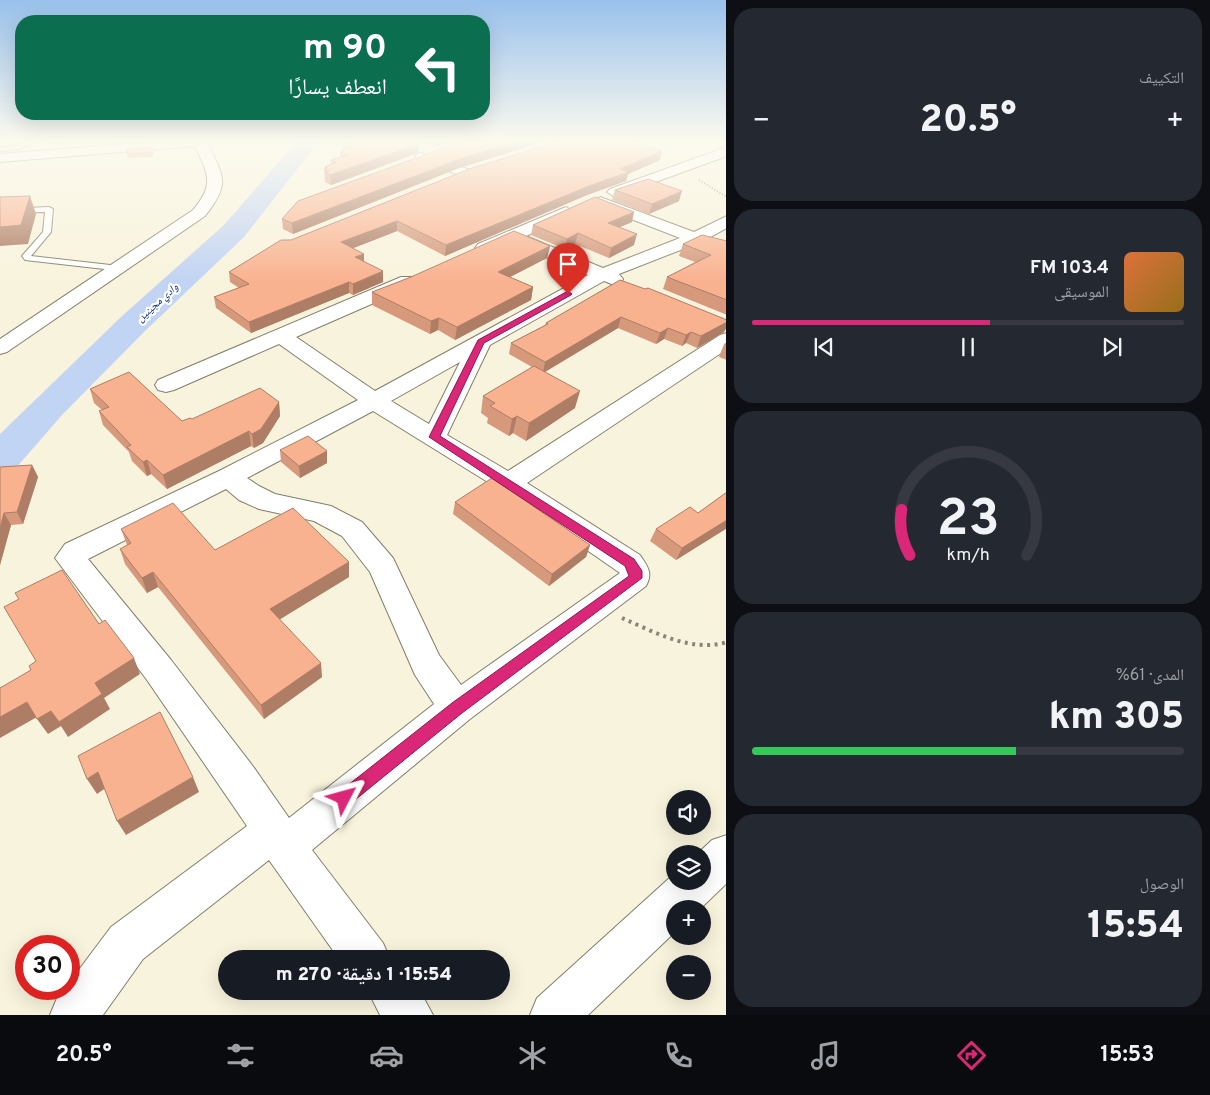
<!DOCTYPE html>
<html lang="ar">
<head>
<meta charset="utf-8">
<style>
	body { margin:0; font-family:Overpass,"Noto Naskh Arabic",sans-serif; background:#242831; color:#f1f3f6; direction:rtl; height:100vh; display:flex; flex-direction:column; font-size:19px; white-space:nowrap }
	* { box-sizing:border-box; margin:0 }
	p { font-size:16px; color:#9ea1a6 }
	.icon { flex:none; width:28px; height:28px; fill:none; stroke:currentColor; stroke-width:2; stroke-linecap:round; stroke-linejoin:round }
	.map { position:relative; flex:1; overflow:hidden; direction:ltr }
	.side { display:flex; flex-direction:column; gap:8px; padding:8px; background:#0d0f14; width:484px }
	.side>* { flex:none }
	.banner { position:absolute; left:15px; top:15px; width:475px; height:105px; border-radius:20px; box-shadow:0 5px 20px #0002; direction:rtl; background:#0b6e4f; color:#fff; overflow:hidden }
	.controls { position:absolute; left:666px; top:790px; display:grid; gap:10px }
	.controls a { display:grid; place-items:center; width:45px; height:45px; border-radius:50%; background:#171b24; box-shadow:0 5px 20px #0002; font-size:25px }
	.speed { position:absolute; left:15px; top:935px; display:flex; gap:10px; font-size:25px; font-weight:700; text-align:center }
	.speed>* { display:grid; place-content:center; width:65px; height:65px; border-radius:50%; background:#171b24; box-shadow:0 5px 20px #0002; line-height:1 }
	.speed .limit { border:8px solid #d22; background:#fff; color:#111 }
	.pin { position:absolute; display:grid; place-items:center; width:42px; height:42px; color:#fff; margin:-51px -21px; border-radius:50% 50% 50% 0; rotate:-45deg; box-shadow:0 0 5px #0007 }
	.pin .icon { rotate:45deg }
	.me { position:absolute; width:55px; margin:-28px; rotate:51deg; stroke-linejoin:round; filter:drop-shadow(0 0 4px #0008) }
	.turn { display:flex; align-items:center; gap:18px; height:105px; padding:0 20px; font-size:22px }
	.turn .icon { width:65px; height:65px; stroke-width:2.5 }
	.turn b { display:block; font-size:35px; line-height:42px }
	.big { font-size:38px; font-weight:800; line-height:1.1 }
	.side .card { flex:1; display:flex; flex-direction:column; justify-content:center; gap:8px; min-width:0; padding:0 18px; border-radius:20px; background:#242831 }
	.side .dial { align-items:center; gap:0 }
	.dial svg { height:130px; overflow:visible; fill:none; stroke:#363941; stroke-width:7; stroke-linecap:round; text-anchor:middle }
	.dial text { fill:#f1f3f6; stroke:none }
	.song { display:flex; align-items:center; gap:15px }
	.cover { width:60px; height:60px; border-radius:8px; background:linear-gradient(135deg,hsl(20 70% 55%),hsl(40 70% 35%)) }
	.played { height:5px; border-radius:2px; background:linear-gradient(90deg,#db2777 55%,#363941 55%) }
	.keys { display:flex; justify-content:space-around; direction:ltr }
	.heat { display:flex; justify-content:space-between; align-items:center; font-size:28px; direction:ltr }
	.charge { height:8px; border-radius:4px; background:linear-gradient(90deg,#34c759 61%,#363941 0) }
	.trip { position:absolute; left:218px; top:950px; width:292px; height:50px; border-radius:25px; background:#171b24; box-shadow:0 5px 20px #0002; font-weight:800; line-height:50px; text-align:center; direction:rtl }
	.menu { display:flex; height:80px; justify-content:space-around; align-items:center; background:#090b0e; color:#9ea1a6 }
	.menu .icon { width:35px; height:35px }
	.menu .selected { color:#db2777 }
	.menu b { font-size:22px; color:#f1f3f6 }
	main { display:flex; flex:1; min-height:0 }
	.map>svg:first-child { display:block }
	.education { fill:#f6e6d3 }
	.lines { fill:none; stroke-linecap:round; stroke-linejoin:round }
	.river { fill:#c2d4f3; fill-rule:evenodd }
	.lane-casing { stroke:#837e6a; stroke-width:2 }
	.street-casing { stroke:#837e6a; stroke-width:2 }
	.path-far1 { stroke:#898677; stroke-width:2; stroke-dasharray:1 2; stroke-linecap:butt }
	.path { stroke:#898677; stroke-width:4; stroke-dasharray:3 4.5; stroke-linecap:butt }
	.lane { fill:#fff; fill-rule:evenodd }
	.street { fill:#fff; fill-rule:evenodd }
	.wall { fill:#d6997c }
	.shaded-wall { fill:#ae7d65 }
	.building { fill:#f9b290; stroke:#ae7d65 }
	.route { fill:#db2777; stroke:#8e194d }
	.labels { text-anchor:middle; stroke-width:4.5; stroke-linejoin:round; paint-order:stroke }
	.far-water-label { font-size:11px; font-style:italic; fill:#002b80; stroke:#fff }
</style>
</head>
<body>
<main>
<section class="side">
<div class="card"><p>التكييف</p>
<div class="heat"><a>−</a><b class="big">20.5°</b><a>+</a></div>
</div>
<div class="card">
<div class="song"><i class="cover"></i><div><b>103.4 FM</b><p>الموسيقى</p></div></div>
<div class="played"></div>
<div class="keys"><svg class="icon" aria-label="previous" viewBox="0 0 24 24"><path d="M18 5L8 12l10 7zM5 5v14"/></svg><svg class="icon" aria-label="pause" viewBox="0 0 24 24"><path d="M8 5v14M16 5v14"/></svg><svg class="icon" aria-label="next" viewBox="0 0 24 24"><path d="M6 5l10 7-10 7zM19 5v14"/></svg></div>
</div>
<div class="card dial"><svg viewBox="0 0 100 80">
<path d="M14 69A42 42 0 1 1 86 69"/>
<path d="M14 69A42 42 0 0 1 9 41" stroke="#db2777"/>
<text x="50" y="56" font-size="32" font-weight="700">23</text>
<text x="50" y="72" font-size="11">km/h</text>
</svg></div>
<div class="card"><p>المدى · 61%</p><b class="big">305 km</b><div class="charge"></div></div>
<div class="card"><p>الوصول</p><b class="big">15:54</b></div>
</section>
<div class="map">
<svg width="727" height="1015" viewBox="0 0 727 1015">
	<rect width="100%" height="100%" fill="#f8f3dc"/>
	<path class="education" d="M 0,140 L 48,140 L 41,151 L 0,154 Z"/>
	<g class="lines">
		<path class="river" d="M 298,140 L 320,140 L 244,237 L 145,331 L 62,415 L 15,469 L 0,473 L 0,434 L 121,317 L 224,225 Z"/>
		<g class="lane-casing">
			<path id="lane" d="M 30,140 L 39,140 L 20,149 L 0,151 L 0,147 L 17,146 Z
				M 49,207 L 53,209 L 51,232 L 31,256 L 119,266 L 122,267 L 122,271 L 25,260 L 22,256 L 43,232 L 45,212 L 0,213 L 0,209 Z"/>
		</g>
		<g class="street-casing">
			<path id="street" d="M 174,140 L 206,140 C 223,176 232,182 205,216 L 7,352 L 0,354 L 0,339 L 193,210 C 215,184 208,174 195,146 L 0,162 L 0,154 Z
				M 727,147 L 727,156 L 620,195 L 615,197 L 607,192 L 610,189 Z
				M 422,153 L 470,170 L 472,173 L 465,177 L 417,160 L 415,157 L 417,154 Z
				M 600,197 L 694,232 L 727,216 L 727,228 L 701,242 L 619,274 L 623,279 L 621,283 L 614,285 L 604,281 L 490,345 L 447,435 L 508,471 L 720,335 L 727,333 L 727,349 L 527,483 L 640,555 C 648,567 653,573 646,586 L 470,719 L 312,850 L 383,943 L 390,959 L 339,959 L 269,860 L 143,959 L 103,1015 L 50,1015 L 57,998 L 64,989 L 69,989 L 69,983 L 111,927 L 247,826 L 147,680 L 55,558 L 65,544 L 219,471 L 358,400 L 279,344 L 174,390 L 166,392 L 158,390 L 155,385 L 158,380 L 401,277 L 415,277 L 417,281 L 415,285 L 296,337 L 375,391 L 588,275 L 512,242 L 490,252 L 478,252 L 475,248 L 478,244 L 566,207 L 574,212 L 572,215 L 526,236 L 603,268 L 680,238 L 595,205 L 592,202 ZM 460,362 L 429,424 L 391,401 ZM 373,411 L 499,489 L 620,573 L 461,685 L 439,655 L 393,558 L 362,522 L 331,506 L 275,494 L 259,486 L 247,478 ZM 226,489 L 239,500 L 259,509 L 314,521 L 342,536 L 370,572 L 415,675 L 434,704 L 289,818 L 252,765 L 171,660 L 88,559 Z
				M 727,835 L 727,883 L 700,909 L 675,909 L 675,932 L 588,1015 L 530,1015 L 537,998 L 675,873 L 675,881 L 702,881 L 702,854 L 697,854 L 712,840 Z
				M 368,991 L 420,991 L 433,1015 L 380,1015 Z"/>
		</g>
		<path class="path-far1" d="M 699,180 L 727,197"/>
		<path class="path" d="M 622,618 C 654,632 692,653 727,642"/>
		<use href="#lane" class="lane"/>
		<use href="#street" class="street"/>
	</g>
	<path class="wall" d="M 49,140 L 112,140 L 111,142 L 50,144 Z
		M 342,140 L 405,140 L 419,144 L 418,153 L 331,185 L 325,182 L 324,169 L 325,167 L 331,164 L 331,160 L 340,158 L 340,152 L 343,151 L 342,145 L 349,143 Z
		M 418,140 L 454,140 L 437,146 Z
		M 466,140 L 549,140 L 459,168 L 293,234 L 283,229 L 282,219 Z
		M 153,151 L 153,157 L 128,158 L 127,154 Z
		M 660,160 L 628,174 L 626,181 L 587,195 L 445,256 L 397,231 L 353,248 L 364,261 L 383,282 L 353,295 L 349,293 L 251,333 L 216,308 L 214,297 L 239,288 L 230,282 L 229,272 L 291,240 Z
		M 615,190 L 679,201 L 649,214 L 612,200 Z
		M 632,222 L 619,227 L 634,245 L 609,258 L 575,244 L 565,249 L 531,235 L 533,225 Z
		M 727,241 L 727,315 L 663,289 L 667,277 L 695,262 L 679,256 L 683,244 Z
		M 550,246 L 547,258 L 510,277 L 533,287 L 531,300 L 455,340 L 438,330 L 430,334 L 372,305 L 372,292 Z
		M 620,280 L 724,332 L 697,348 L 686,343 L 682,346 L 664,339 L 656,344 L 618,328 L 545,372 L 575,408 L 526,441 L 513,433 L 509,436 L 487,423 L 488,418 L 481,413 L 483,396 L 532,367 L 509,354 L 511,343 L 545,325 L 546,323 Z
		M 727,342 L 727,360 L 719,357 L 724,344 Z
		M 90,389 L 182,421 L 279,402 L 280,416 L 263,443 L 254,448 L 251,446 L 167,489 L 151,474 L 147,476 L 132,461 L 129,452 L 103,425 L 99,411 L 102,410 L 94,403 Z
		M 280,450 L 327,463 L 300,478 L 281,462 Z
		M 32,465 L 38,477 L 23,524 L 11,525 L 0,565 L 0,467 Z
		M 727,492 L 727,528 L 676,560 L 650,541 L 656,529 L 698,513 Z
		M 455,502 L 590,545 L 586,557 L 549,586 L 453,514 Z
		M 121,529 L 215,550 L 349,562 L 349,577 L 279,620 L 322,677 L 264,719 L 158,587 L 147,593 L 125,564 L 120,549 L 127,545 Z"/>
	<path class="shaded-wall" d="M 130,140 L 150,140 L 131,142 Z
		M 437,140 L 454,140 L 437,146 Z
		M 523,140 L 549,140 L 459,168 L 293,234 L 292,223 L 460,159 Z
		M 419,144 L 418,153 L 331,185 L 330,175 Z
		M 662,151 L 660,160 L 628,174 L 626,181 L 587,195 L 445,256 L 446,245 L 620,169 Z
		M 682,191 L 679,201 L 649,214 L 652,204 Z
		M 30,196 L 36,214 L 28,244 L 0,246 L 0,227 Z
		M 634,212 L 632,222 L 606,233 L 608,223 Z
		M 397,221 L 397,231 L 341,253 L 341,242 Z
		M 578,233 L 575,244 L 565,249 L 567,239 Z
		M 637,234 L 634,245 L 609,258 L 611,248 Z
		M 550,246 L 547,258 L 496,284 L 498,272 Z
		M 364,254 L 364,264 L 355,257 Z
		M 383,271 L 383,282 L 353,295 L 353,284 Z
		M 349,282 L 349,293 L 251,333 L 249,322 Z
		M 533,287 L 531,300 L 455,340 L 457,327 Z
		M 621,317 L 618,328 L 543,373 L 545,362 Z
		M 439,318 L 438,330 L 430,334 L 431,321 Z
		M 727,322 L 727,327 L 724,332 L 697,348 L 701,336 Z
		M 668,328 L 664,339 L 656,344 L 660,333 Z
		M 691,332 L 686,343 L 682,346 L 686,335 Z
		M 580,391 L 575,408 L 526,441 L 529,423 Z
		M 279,402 L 280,416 L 263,443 L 254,448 L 252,434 Z
		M 517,416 L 513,433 L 509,436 L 512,419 Z
		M 249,431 L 251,446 L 167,489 L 163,475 Z
		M 327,451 L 327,463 L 300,478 L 299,466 Z
		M 147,460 L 151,474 L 147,476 L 143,462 Z
		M 32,465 L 38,477 L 23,524 L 17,512 Z
		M 4,513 L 11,525 L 0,565 L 0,528 Z
		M 727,520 L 727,528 L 676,560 L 682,548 Z
		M 590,545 L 586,557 L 549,586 L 552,574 Z
		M 349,562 L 349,577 L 272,624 L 270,609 Z
		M 153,572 L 158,587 L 147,593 L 142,578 Z
		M 134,658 L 140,674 L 104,698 L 110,709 L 68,737 L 61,726 L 48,734 L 37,719 Z
		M 321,663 L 322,677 L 264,719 L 261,705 Z
		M 27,702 L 37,717 L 0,738 L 0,717 Z
		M 98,772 L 107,787 L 97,794 L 87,779 Z
		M 193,777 L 199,792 L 126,835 L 117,821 Z"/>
	<path class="building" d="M 357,140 L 405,140 L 419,144 L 330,175 L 325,173 L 329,171 L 324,169 L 327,168 L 325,167 L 336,162 L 331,160 L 348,155 L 340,152 L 352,148 L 342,145 Z
		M 466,140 L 523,140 L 460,159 L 292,223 L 282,219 L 298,201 Z
		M 564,140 L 627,140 L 662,151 L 620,169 L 629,172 L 589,186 L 446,245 L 397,221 L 341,242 L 364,254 L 355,257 L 383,271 L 353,284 L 349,282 L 249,322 L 214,297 L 249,284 L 229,272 L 281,240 L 291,240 L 472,168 Z
		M 152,147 L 152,152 L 127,154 L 128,149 Z
		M 648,179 L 682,191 L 652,204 L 615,190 Z
		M 30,196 L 21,225 L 0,227 L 0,197 Z
		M 595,197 L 634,212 L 608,223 L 637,234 L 611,248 L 578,233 L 567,239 L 533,225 Z
		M 514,231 L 550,246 L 498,272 L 533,287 L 457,327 L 439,318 L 431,321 L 372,292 L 411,277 Z
		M 702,235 L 727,241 L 727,300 L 667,277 L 711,255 L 683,244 Z
		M 620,280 L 645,289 L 648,288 L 727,320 L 727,322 L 701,336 L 691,332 L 686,335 L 668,328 L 660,333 L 621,317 L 545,362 L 511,343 L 548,324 L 546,323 Z
		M 534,366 L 580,391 L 529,423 L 517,416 L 512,419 L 490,406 L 495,403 L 483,396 Z
		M 129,372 L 182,421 L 190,418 L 192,419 L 260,388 L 279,402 L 261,429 L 252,434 L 249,431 L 163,475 L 147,460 L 143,462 L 127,447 L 131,445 L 99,411 L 109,407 L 90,389 Z
		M 308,436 L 327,451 L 299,466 L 280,450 Z
		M 32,465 L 17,512 L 4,513 L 0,528 L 0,467 Z
		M 492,478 L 590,545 L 552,574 L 455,502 Z
		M 727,492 L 727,520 L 682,548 L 656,529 L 690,507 L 698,513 Z
		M 173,503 L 215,550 L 293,508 L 349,562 L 270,609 L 321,663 L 261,705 L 153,572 L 142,578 L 120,549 L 131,543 L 121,529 Z
		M 62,570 L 99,624 L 105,620 L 134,658 L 95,683 L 102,694 L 59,722 L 51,711 L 37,719 L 27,702 L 0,717 L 0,688 L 31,670 L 29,666 L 36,661 L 4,607 L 19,599 L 15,593 Z
		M 160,712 L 193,777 L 117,821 L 98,772 L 87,779 L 78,756 Z"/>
	<linearGradient id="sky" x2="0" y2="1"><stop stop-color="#99c1ec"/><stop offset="0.5" stop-color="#fcfaef"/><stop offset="1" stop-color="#fcfaef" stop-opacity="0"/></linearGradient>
	<rect width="727" height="282" fill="url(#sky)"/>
	<path class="route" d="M 568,291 L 572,294 L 571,295 L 484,343 L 440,436 L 634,559 L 642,571 L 642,578 L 462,713 L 350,804 L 344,806 L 338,804 L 336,798 L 338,793 L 452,703 L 629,576 L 625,566 L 429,437 L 478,340 Z"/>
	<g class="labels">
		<g class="far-water-label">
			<text transform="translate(157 302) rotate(-42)" y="4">وادي مجينين</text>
		</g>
	</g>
</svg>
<div class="controls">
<a><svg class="icon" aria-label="sound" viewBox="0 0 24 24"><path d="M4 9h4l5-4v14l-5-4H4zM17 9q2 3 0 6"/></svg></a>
<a><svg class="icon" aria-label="layers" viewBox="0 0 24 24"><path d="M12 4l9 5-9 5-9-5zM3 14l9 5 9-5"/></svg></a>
<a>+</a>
<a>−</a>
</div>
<div class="speed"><div class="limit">30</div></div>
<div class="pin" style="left:568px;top:294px;background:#d93025"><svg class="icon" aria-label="arrive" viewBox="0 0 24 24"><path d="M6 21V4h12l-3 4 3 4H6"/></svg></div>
<svg class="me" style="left:344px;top:798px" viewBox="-20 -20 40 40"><path d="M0-17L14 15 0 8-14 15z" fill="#db2777" stroke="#fff" stroke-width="4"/></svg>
<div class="trip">15:54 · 1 دقيقة · 270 m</div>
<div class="banner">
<div class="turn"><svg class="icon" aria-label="left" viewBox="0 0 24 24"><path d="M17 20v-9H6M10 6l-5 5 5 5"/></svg><div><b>90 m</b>انعطف يسارًا</div></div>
</div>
</div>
</main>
<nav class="menu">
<b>15:53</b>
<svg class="icon selected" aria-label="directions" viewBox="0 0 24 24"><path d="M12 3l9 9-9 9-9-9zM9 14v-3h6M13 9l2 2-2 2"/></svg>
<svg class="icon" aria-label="music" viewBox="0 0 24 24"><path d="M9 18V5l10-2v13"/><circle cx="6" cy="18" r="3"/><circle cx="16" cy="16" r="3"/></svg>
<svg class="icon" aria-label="phone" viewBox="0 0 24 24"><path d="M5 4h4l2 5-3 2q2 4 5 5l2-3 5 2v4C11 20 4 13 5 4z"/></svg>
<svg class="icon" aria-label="climate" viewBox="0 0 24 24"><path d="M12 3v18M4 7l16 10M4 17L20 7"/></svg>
<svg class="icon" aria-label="car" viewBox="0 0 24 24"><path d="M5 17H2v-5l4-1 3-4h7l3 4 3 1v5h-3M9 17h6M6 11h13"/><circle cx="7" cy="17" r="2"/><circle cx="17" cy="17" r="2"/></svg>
<svg class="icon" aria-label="filters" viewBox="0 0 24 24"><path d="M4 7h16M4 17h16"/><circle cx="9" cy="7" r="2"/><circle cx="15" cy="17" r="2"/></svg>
<b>20.5°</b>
</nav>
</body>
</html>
